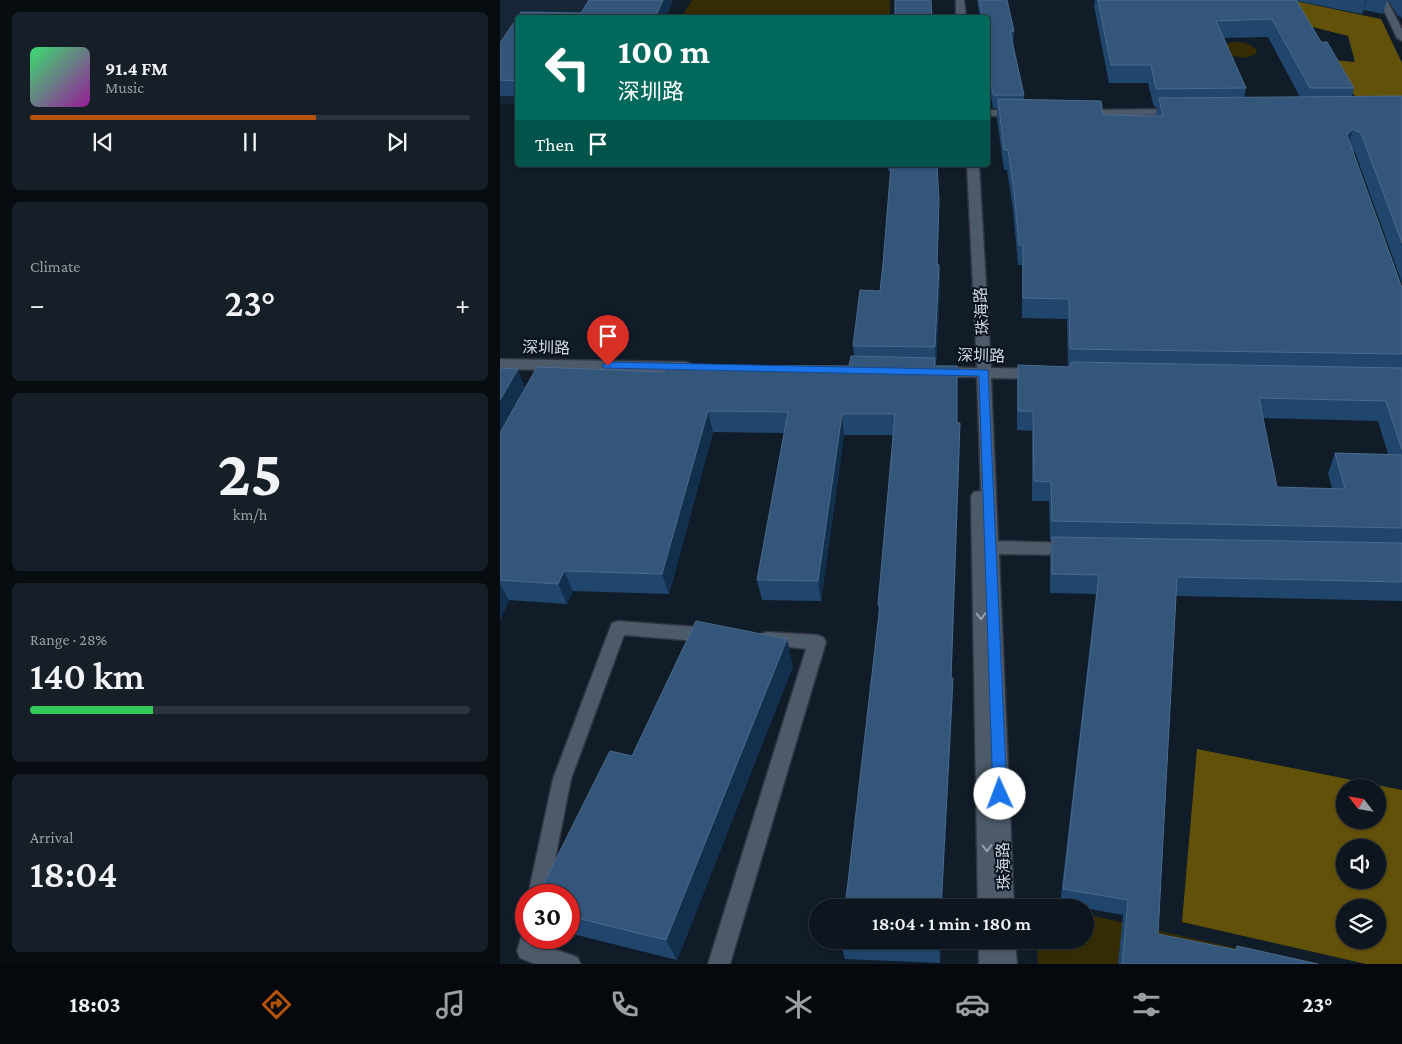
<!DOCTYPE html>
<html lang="en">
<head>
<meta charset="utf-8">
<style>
	body { margin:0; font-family:"Crimson Pro","Noto Sans SC",serif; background:#161e28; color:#f1f3f6; height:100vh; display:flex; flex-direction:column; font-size:19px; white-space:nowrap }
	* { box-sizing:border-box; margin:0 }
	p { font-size:16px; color:#9a9fa4 }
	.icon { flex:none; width:28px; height:28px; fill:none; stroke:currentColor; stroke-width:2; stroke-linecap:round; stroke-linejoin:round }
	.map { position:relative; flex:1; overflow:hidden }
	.drawer { display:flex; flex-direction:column; gap:12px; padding:12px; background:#070c11; width:500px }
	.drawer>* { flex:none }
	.banner { position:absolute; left:15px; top:15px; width:475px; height:152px; border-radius:5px; box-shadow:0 1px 4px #0004,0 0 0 1px #2d343d; background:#00695c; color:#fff; overflow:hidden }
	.needle { width:32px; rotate:301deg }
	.tools { position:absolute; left:836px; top:779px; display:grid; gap:10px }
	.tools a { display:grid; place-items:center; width:50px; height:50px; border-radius:50%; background:#0d151f; box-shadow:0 1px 4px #0004,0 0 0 1px #2d343d; font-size:25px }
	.speed { position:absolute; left:15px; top:884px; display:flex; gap:10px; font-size:25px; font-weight:700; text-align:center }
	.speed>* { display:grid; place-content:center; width:65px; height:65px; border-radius:50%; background:#0d151f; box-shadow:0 1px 4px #0004,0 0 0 1px #2d343d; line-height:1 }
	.speed .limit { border:8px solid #d22; background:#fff; color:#111 }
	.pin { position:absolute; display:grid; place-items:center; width:42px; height:42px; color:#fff; margin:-51px -21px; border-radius:50% 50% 50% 0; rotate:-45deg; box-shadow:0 0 5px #0007 }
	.pin .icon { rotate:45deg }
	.me { position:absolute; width:55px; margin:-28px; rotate:358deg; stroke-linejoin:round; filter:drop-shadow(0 0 4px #0008) }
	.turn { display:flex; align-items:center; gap:18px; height:105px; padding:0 20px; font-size:22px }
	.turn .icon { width:65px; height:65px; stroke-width:2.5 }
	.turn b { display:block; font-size:35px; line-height:42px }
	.then { display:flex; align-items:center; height:48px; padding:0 20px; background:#0003; gap:10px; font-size:19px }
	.big { font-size:38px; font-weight:600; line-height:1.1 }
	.drawer .card { flex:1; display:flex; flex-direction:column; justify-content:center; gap:8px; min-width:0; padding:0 18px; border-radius:8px; background:#161e28 }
	.drawer .dial { align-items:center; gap:0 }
	.dial b { font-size:65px; line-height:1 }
	.song { display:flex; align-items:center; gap:15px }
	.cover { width:60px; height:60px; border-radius:8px; background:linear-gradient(135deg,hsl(140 70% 55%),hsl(300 70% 35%)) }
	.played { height:5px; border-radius:2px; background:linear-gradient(90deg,#b45309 65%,#2d343d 65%) }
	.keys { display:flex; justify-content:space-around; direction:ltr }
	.heat { display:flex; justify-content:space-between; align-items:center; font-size:28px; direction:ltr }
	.charge { height:8px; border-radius:4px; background:linear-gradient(90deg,#34c759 28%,#2d343d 0) }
	.trip { position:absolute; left:309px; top:899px; width:285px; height:50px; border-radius:25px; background:#0d151f; box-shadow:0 1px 4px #0004,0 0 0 1px #2d343d; font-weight:600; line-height:50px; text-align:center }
	.tab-bar { display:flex; height:80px; justify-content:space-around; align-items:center; background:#05080c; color:#9a9fa4 }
	.tab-bar .icon { width:35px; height:35px }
	.tab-bar .active { color:#b45309 }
	.tab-bar b { font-size:22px; color:#f1f3f6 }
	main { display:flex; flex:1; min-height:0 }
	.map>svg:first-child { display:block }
	.built { fill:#172637 }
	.green { fill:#352c04 }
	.forest { fill:#625109; fill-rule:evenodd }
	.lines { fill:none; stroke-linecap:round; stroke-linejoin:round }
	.minor-casing { stroke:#2f343f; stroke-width:3 }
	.minor { fill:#4d5a6a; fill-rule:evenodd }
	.wall { fill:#20466e; fill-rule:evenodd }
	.shaded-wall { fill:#122f4d }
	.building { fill:#33567a; stroke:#4c6a8a }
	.oneway { stroke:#959fab }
	.route { fill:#1a73e8; stroke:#114b97 }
	.labels { text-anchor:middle; stroke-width:4; stroke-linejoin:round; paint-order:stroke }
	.street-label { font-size:16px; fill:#d0d8e1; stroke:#08131f }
</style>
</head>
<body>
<main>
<section class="drawer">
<div class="card">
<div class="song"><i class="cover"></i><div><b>91.4 FM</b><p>Music</p></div></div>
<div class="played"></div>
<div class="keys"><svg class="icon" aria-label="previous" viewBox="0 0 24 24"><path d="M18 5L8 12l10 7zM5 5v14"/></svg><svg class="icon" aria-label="pause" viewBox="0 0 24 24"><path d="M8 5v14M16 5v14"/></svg><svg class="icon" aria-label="next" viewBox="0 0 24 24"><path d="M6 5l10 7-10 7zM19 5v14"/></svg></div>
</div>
<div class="card"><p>Climate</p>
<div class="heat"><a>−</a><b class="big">23°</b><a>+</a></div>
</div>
<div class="card dial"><b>25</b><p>km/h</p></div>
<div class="card"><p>Range · 28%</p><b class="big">140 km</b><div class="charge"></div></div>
<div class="card"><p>Arrival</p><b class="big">18:04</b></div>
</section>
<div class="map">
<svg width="902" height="964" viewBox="0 0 902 964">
	<rect width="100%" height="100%" fill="#111c29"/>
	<path class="built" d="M 0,0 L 105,0 L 96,17 L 18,18 L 17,104 L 0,104 Z"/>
	<path class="green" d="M 192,0 L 390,0 L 390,17 L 182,17 Z
		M 733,42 C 742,42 752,43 757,51 L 756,54 L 745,58 L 728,55 L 724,45 Z
		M 585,914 L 805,964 L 538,964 L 537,940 L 585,940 Z"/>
	<path class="forest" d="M 795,1 L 881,19 L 902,63 L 902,102 L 859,103 L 834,60 L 855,62 L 848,36 L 801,24 Z
		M 697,749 L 902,790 L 902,964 L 866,964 L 682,922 ZM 845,788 L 878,788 L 878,820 L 845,820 ZM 845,848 L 878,848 L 878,880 L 845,880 ZM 845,908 L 878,908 L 878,940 L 845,940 Z"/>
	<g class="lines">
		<g class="minor-casing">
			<path id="minor" d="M 456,0 L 464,0 L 466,18 L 456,18 Z
				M 879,0 L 887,0 L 902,29 L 902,41 L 897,38 Z
				M 676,109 L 680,110 L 681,112 L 680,114 L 584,116 L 579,113 L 584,110 Z
				M 488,110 L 516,110 L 521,113 L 516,116 L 488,116 Z
				M 467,165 L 479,165 L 491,368 L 536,369 L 541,371 L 543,374 L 541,377 L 536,379 L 491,378 L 498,541 L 571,543 L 577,545 L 579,549 L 577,553 L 571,555 L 499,554 L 514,908 L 478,908 L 471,496 L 474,492 L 481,491 L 477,377 L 439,377 L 434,375 L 432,372 L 434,369 L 439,367 L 477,368 Z
				M 0,359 L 186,362 L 191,364 L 193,367 L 191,370 L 186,372 L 0,369 Z
				M 118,621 L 209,628 L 215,630 L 217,635 L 215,640 L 209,642 L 124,635 L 71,779 L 48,895 L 28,895 L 53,779 L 110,628 L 112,623 Z
				M 267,632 L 317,635 L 323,637 L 326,642 L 230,964 L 208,964 L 306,649 L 261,644 L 259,639 L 261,634 Z
				M 26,929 L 26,938 L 40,938 L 39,944 L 77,957 L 81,964 L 35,964 L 20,958 L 17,951 L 23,931 Z
				M 479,940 L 515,940 L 517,964 L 479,964 Z"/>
		</g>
		<use href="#minor" class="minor"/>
	</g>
	<path class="wall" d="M 89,0 L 173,0 L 165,18 L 18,18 L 18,96 L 0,96 L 0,43 L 21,12 L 81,13 Z
		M 477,0 L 507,0 L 514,31 L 513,44 L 524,95 L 524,100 L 603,115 L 656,116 L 657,107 L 654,107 L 648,83 L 609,83 L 594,6 L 595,0 L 887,0 L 883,14 L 864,10 L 862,14 L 797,1 L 821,42 L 854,88 L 852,97 L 902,96 L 902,283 L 855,152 L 853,151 L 902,288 L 902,601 L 676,596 L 658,934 L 735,950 L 737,946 L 818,964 L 618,964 L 623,915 L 585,908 L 579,908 L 560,904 L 596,594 L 550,593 L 550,557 L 552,540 L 550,540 L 549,501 L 532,501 L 532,431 L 517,430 L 517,385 L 518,365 L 568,367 L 567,319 L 522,318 L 522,265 L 518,265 L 513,209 L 507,170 L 504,170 L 497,118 L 497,108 L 493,108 L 488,79 L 488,18 L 480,18 ZM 768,37 L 800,97 L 744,98 L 746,88 L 724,38 ZM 763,418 L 878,421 L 888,454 L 835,453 L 828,473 L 832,489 L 777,487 Z
		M 888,0 L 902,0 L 902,19 L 901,17 L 898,16 Z
		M 388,165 L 437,165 L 439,217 L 437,265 L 439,265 L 440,283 L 436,365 L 435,365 L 435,366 L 457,423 L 460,423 L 451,678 L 453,697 L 379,613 L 378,605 L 393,435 L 344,435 L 321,601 L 262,600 L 257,580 L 284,433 L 213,432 L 169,594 L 73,591 L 67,604 L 9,600 L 0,620 L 0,368 L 25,388 L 164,372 L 349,366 L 354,356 L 353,346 L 380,291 L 383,264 L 391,171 L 388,171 Z
		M 293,666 L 177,960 L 69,933 L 69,895 L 132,756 Z
		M 441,940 L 440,963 L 345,959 L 341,944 Z"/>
	<path class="shaded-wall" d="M 163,0 L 173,0 L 165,18 L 155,18 Z
		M 866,0 L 867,0 L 862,14 Z
		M 853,129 L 847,148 L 847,135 Z
		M 439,200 L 439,217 L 437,283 L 437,265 Z
		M 439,265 L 440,283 L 436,365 L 435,347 Z
		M 18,369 L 26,390 L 0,437 L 0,400 Z
		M 208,411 L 213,432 L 169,594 L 162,574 Z
		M 342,414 L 344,435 L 321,601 L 318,581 Z
		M 460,423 L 460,444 L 451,697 L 451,678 Z
		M 64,571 L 73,591 L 67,604 L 58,584 Z
		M 0,584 L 9,600 L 0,620 Z
		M 287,639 L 293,666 L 177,960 L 166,940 Z
		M 453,678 L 453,697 L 442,908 L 441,908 Z
		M 440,940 L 441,940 L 440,963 L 439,948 Z"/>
	<path class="building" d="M 89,0 L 163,0 L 155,18 L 18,18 L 18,81 L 0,80 L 0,43 L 21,12 L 81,13 Z
		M 395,0 L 431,0 L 432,18 L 395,18 Z
		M 479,0 L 507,0 L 514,31 L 510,32 L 524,95 L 493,95 L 488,64 L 488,50 L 489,50 L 488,43 L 488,18 L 483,18 Z
		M 598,0 L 796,0 L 821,42 L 827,42 L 854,88 L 810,88 L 772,19 L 716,21 L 746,88 L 656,89 L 651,65 L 611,65 Z
		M 902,96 L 902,243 L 861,133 L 853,129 L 847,135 L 902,288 L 902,354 L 570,349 L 569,299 L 523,298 L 523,245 L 519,245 L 514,190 L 508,150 L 504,150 L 498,99 L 601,101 L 603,115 L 663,116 L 659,98 Z
		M 391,165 L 437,165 L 439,200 L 437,265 L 439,265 L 435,347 L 353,346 L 360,290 L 380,291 L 383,264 Z
		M 351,356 L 435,358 L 434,366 L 457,366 L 457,423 L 460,423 L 451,678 L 453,678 L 441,908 L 345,908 L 380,605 L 378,605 L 395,414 L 342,414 L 318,581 L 257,580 L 288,412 L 208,411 L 162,574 L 64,571 L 58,584 L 0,580 L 0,433 L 37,367 L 164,372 L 167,365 L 349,366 Z
		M 571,362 L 902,368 L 902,450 L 886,401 L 759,398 L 777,487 L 845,489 L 835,453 L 902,455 L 902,528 L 552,521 L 551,482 L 534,481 L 533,411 L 518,411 L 518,365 L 571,367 Z
		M 0,368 L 18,369 L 0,400 Z
		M 552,537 L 902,543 L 902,582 L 677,577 L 658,934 L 737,950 L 737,946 L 818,964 L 622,964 L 628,900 L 563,889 L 599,575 L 552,574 Z
		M 196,621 L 287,639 L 166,940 L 69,916 L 69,895 L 38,895 L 110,751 L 132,756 Z
		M 342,940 L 440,940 L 439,948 L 341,944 Z"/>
	<defs><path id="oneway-chevron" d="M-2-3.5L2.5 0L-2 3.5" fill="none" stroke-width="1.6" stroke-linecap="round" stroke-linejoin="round" transform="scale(1.25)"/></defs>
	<g class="oneway">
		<use href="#oneway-chevron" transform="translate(481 616) rotate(89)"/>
		<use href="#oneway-chevron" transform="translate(487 848) rotate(89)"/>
	</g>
	<path class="route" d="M 108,362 L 488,370 L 507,794 L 505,799 L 500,800 L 495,799 L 493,794 L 479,376 L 104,368 L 102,366 Z"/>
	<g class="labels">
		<g class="street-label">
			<text transform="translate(481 311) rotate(-93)" y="6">珠海路</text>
			<text transform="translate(46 347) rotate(1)" y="6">深圳路</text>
			<text transform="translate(481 355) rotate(1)" y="6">深圳路</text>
			<text transform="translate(503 866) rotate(-92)" y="6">珠海路</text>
		</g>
	</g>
</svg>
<div class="tools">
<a><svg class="needle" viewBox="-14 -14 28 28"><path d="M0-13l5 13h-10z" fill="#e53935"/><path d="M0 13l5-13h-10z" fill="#9a9fa4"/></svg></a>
<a><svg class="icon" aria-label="sound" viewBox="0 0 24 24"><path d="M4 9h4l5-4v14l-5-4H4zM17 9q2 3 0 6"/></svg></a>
<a><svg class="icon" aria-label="layers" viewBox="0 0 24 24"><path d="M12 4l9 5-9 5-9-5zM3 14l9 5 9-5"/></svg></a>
</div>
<div class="speed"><div class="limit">30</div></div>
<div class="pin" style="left:108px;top:366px;background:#d93025"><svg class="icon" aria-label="arrive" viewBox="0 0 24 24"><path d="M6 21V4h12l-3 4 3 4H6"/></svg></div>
<svg class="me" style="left:500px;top:794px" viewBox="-20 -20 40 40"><circle r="19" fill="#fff"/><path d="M0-13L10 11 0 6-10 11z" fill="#1a73e8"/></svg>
<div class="trip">18:04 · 1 min · 180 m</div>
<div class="banner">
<div class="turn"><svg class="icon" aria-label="left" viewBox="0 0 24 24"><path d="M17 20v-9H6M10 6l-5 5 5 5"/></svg><div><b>100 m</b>深圳路</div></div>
<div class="then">Then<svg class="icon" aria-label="arrive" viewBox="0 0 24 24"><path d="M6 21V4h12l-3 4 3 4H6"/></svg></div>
</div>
</div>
</main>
<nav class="tab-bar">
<b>18:03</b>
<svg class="icon active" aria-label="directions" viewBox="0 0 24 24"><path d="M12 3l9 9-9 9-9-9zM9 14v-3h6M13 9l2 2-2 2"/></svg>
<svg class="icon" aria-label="music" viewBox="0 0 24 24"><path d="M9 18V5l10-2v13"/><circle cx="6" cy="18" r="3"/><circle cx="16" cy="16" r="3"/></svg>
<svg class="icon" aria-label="phone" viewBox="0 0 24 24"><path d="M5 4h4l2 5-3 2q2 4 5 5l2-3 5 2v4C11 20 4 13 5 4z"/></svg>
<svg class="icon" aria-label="climate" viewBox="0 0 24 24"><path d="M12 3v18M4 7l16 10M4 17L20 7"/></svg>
<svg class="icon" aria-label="car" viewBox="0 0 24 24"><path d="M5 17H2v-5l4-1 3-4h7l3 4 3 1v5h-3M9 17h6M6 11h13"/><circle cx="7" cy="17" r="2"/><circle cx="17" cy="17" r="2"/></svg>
<svg class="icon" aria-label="filters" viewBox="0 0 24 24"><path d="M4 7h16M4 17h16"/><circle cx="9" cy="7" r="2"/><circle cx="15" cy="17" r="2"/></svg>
<b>23°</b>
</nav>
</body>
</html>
